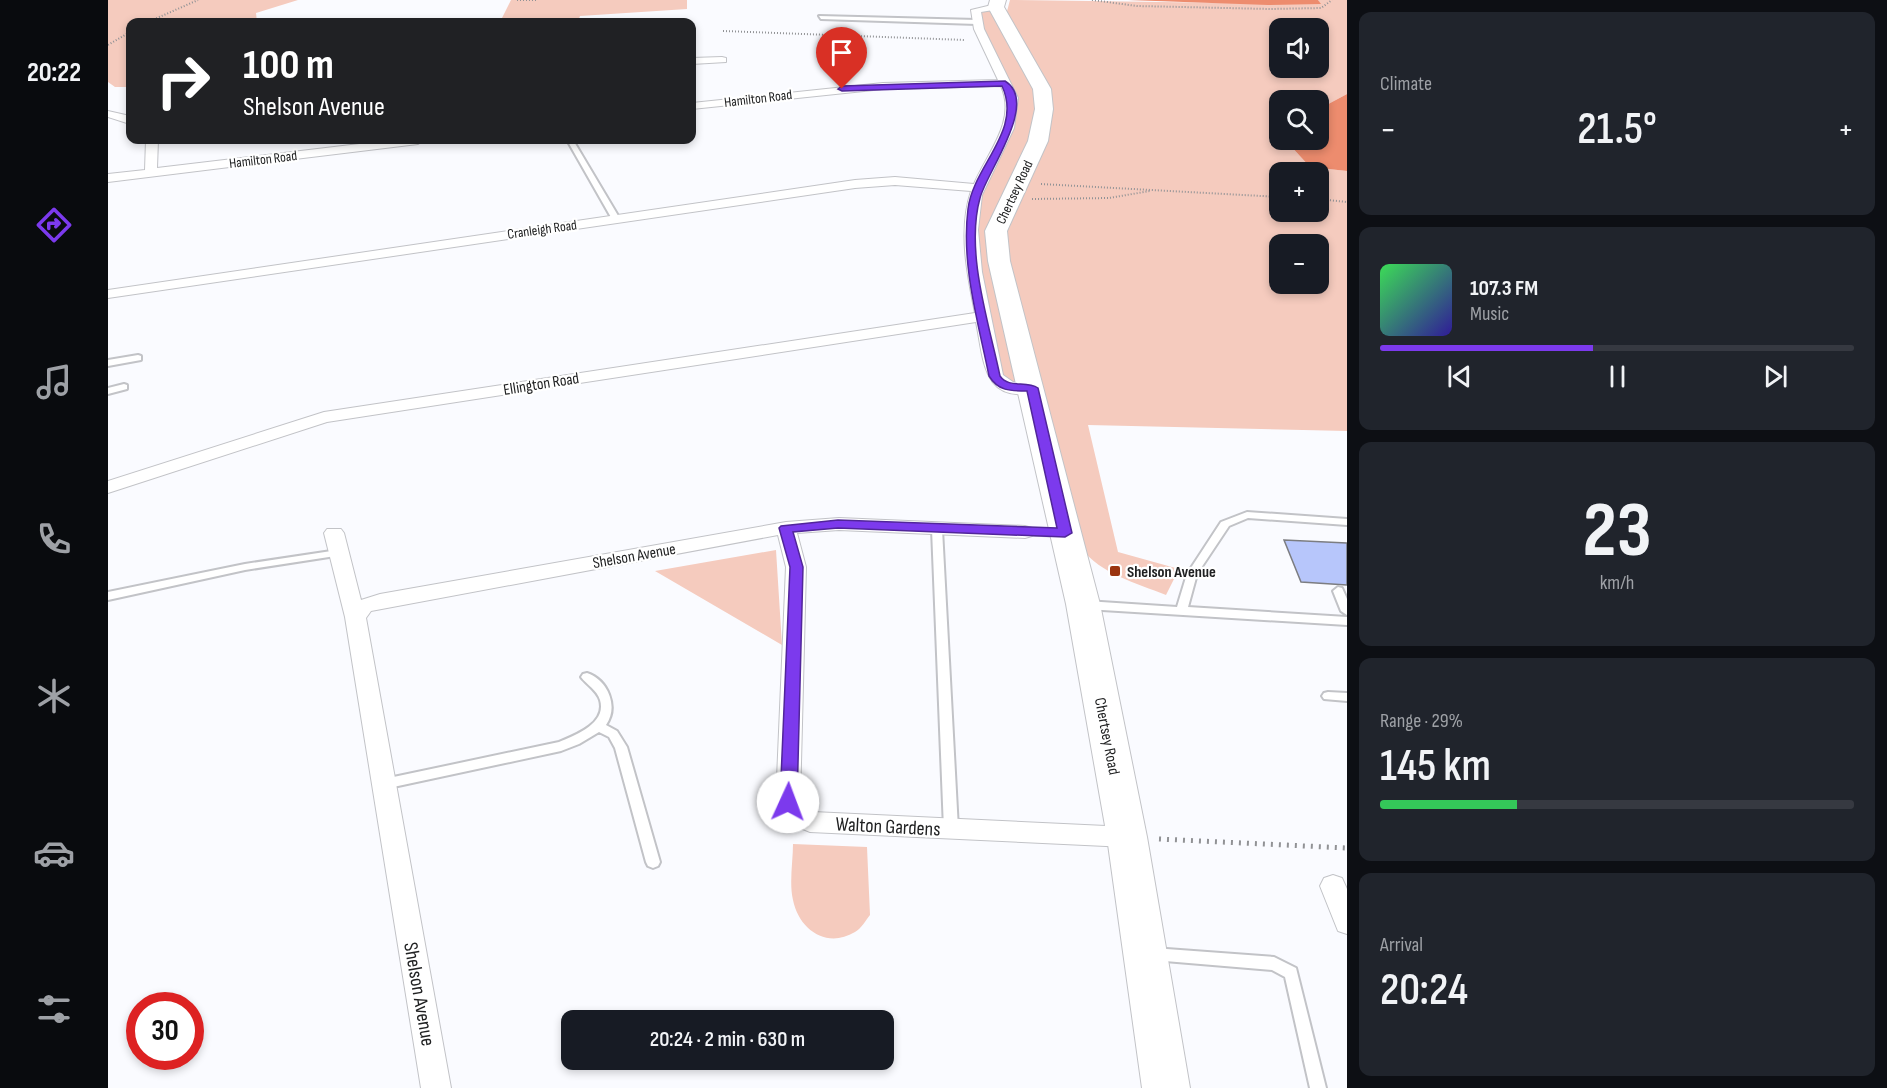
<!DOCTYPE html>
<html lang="en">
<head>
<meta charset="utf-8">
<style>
	body { margin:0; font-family:"Sofia Sans Condensed",sans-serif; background:#20242c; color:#f1f3f6; height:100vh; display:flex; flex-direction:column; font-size:22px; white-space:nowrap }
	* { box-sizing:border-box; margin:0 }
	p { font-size:20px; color:#9ea1a6 }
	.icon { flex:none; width:33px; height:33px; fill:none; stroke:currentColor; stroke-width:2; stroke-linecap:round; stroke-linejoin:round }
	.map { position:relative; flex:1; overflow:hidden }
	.side { display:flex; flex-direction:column; gap:12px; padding:12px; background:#0d0f14; width:540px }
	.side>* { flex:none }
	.banner { position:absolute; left:18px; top:18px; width:570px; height:126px; border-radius:12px; box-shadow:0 3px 9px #0003; background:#202124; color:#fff; overflow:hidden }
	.buttons { position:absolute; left:1161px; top:18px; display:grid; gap:12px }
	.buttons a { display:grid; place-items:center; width:60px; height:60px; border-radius:12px; background:#171b24; box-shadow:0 3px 9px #0003; font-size:30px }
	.speed { position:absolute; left:18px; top:992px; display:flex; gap:12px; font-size:30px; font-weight:700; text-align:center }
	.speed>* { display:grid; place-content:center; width:78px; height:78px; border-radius:50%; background:#171b24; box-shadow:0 3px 9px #0003; line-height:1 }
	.speed .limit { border:9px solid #d22; background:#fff; color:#111 }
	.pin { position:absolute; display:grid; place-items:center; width:51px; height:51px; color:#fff; margin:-62px -26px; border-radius:50% 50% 50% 0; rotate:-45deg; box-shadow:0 0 6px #0007 }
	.pin .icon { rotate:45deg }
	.me { position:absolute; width:66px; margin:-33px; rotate:2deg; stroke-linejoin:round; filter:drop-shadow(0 0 4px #0008) }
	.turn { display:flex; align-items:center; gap:21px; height:126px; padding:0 18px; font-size:27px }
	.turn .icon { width:78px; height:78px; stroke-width:2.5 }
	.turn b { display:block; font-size:42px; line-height:51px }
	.big { font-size:45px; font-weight:600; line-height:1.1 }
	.side .widget { flex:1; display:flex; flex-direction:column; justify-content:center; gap:9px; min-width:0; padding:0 21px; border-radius:12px; background:#20242c }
	.side .dial { align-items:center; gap:0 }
	.dial b { font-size:78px; line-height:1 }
	.song { display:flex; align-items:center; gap:18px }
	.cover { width:72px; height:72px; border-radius:9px; background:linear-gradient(135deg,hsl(130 70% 55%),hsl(250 70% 35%)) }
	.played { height:6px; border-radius:3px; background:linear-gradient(90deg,#7c3aed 45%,#363941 45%) }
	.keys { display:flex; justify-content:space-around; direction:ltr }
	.heat { display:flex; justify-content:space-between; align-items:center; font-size:33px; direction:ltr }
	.charge { height:9px; border-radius:4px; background:linear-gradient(90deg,#34c759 29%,#363941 0) }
	.trip { position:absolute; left:453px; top:1010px; width:333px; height:60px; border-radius:12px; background:#171b24; box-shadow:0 3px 9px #0003; font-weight:600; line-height:60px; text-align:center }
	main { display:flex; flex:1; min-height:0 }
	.tabs { display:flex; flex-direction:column; width:108px; justify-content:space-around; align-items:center; background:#090b0e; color:#9ea1a6 }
	.tabs .icon { width:42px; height:42px }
	.tabs .active { color:#7c3aed }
	.tabs b { font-size:27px; color:#f1f3f6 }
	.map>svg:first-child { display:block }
	.green { fill:#f5cbbe; fill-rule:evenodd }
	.water { fill:#ed8c6e }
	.building { fill:#b7c6fb; stroke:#7c7d81; stroke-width:1.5 }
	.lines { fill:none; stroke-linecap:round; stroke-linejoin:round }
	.lane-casing { stroke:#c2c3c7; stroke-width:4 }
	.street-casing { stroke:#c2c3c7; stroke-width:2 }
	.primary-casing { stroke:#c2c3c7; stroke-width:2 }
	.path-far1 { stroke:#919295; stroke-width:2; stroke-dasharray:1 2; stroke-linecap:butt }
	.path { stroke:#919295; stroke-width:5; stroke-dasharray:2 6; stroke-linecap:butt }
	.lane { fill:#fff; fill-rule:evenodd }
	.street { fill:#fff; fill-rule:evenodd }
	.primary { fill:#fff; fill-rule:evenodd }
	.route { fill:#7c3aed; stroke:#51269a; stroke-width:1.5 }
	.poi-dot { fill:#9b340f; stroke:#fff; stroke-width:2 }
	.labels { text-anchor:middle; stroke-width:4.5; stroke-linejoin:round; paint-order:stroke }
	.far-street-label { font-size:14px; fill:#202122; stroke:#fff }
	.street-label { font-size:16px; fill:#202122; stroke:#fff }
	.poi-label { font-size:16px; font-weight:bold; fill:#202122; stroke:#fff; text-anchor:start }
	.near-street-label { font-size:20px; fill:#202122; stroke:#fff }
</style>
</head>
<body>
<main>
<nav class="tabs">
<b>20:22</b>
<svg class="icon active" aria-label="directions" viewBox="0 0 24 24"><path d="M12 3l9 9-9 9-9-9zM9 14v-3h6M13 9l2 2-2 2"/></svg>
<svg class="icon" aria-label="music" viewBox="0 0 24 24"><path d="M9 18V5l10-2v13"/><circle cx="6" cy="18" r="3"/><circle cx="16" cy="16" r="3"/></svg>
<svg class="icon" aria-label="phone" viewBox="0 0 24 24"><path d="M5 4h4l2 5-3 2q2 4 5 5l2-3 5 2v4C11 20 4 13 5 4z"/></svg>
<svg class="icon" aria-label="climate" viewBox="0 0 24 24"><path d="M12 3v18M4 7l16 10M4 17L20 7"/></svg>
<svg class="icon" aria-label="car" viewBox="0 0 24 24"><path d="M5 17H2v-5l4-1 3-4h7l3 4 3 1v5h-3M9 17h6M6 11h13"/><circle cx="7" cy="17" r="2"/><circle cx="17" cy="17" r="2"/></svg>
<svg class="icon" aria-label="filters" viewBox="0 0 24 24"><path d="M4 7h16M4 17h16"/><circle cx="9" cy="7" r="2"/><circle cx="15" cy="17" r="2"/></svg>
</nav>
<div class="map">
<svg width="1239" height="1088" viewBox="0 0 1239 1088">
	<rect width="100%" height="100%" fill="#fafbff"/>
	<path class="green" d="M 0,0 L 190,0 L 148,13 L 149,22 L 22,22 L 22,87 L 7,87 L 0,82 Z
		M 403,0 L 579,0 L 579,9 L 472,16 L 470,21 L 487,22 L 392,22 Z
		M 902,0 L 1212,4 L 1210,0 L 1239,0 L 1239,94 L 1211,109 L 1210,100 L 1172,100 L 1172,140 L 1179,140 L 1180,143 L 1202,167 L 1239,171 L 1239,431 L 980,425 L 1010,552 L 1071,569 L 1058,595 C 1028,583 993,574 973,548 L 901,269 L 897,232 L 939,127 L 898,15 ZM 1172,28 L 1210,28 L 1210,68 L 1172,68 ZM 1172,172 L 1210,172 L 1210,212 L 1172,212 ZM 1172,244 L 1210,244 L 1210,284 L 1172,284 Z
		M 882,7 L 936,109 L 892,218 L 924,388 L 901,387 L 887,376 L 865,207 L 905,109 L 871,29 L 871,9 Z
		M 668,550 L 674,645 L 547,571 Z
		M 685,844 L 759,847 L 762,915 C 758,920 753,929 747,932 C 719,949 691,930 685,900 C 681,883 685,861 685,844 Z"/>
	<path class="water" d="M 1020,0 L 1210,0 L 1213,4 L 1160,5 Z
		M 1239,94 L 1239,171 L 1202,167 L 1180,143 L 1179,140 L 1210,140 L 1211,109 Z"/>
	<path class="building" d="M 1176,540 L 1239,543 L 1239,585 L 1193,582 Z"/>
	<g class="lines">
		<g class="lane-casing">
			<path id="lane" d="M 711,16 L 869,20 L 872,22 L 869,24 L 713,19 Z
				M 459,140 L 465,140 L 512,219 L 511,221 L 504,219 Z
				M 30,355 L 33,356 L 33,360 L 0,366 L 0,360 Z
				M 16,384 L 19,385 L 19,389 L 0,394 L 0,388 Z
				M 1139,512 L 1239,519 L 1239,525 L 1140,518 L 1121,526 L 1089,574 L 1080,607 L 1239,617 L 1239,625 L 978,609 L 972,605 L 978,601 L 1069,607 L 1079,574 L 1113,522 Z
				M 829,526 L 834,529 L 850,829 L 848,833 L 843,834 L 838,833 L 836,829 L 824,529 Z
				M 917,529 L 954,530 L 959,533 L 954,536 L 913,534 L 912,532 L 913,530 Z
				M 230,550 L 234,551 L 235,553 L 234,555 L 137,570 L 0,600 L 0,592 L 137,564 Z
				M 1230,587 L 1234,588 L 1239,599 L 1239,615 L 1233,611 L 1225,591 Z
				M 479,673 C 500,680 511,707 498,725 L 509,731 L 519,747 L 552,862 L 550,866 L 545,868 L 540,866 L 538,862 L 507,748 L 501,737 L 491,732 L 471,744 L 453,751 L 276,789 L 271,788 L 270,784 L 271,780 L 276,779 L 451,742 C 468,735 499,723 492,700 C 489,690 479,685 473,677 L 475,674 Z
				M 1220,692 L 1239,693 L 1239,701 L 1216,699 L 1214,696 L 1216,693 Z
				M 1045,948 L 1166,957 L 1188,968 L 1218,1088 L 1202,1088 L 1177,977 L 1164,970 L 1045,960 L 1040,959 L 1038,954 L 1040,949 Z"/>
		</g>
		<g class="street-casing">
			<path id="street" d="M 888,4 L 893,7 L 891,9 L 873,12 L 876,29 L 910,98 L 906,128 L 874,195 L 870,230 L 874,272 L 895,375 L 905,382 L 930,384 L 932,388 L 930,392 C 874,405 876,360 868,322 L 219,422 L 0,493 L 0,481 L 216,412 L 867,313 C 859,274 850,230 863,191 L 787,185 L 747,188 L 0,298 L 0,290 L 747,180 L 787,177 L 866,184 C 879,153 909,121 893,86 L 775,89 L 584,109 L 584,103 L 775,83 L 890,80 L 866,29 L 863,10 Z
				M 614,57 L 618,58 L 618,62 L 584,64 L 584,58 Z
				M 0,111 L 22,116 L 22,124 L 0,117 Z
				M 38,140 L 50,140 L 49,168 L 285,140 L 316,140 L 310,144 L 0,182 L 0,174 L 37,170 Z
				M 731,518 L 917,526 L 924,528 L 927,532 L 924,536 L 917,538 L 731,530 L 689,533 L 698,567 L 692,802 L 696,808 L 705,812 L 1019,827 L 1028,830 L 1031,837 L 1028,844 L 1019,847 L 702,832 L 678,822 L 668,802 L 678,567 L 670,535 L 263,611 L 258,618 L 343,1088 L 313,1088 L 237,617 L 216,533 L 219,529 L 233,529 L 236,533 L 253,600 L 272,594 L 678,522 Z
				M 1225,875 L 1234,878 L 1239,889 L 1239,934 L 1230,931 L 1212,886 L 1216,878 Z"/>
		</g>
		<g class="primary-casing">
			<path id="primary" d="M 882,0 L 898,0 L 896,7 L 943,89 L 945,109 L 940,141 L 899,231 L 902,261 L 992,604 L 1039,837 L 1082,1088 L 1034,1088 L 999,837 L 958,604 L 880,261 L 877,231 L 920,141 L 927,109 L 925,89 L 880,7 Z"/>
		</g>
		<path class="path-far1" d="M 409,0 L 429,0
			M 984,0 L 1029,6 L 1162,9 L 1213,8 L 1224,0
			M 40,22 L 90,0
			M 615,31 L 857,40
			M 0,45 L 22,32
			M 933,184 L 1172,197
			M 924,199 L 1001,198 L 1042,191
			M 1210,199 L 1239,202"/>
		<path class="path" d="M 1051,839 L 1239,848"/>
		<use href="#lane" class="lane"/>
		<use href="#street" class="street"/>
		<use href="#primary" class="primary"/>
	</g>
	<path class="route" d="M 897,81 C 932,102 878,173 872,198 C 857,252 881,323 892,376 C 901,389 918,380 930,388 L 964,533 L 957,537 L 730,528 L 685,532 L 695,567 L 689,802 L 686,807 L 674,807 L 672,802 L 682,567 L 671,528 L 673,526 L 730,520 L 949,528 L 919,391 C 902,391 890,391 881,376 C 870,321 853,265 860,209 C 865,166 915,131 894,86 L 734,91 L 730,89 L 734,86 Z"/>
	<rect class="poi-dot" x="1001" y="565" width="12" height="12" rx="3"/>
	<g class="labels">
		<g class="far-street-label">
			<text transform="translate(650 98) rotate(-7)" y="5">Hamilton Road</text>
			<text transform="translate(155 159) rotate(-7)" y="5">Hamilton Road</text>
			<text transform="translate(906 192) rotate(-65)" y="5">Chertsey Road</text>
			<text transform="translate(434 229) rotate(-8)" y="5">Cranleigh Road</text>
		</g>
		<g class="street-label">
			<text transform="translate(433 383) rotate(-9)" y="6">Ellington Road</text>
			<text transform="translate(526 555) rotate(-10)" y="6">Shelson Avenue</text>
			<text transform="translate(1000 736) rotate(79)" y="6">Chertsey Road</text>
		</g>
		<g class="poi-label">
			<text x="1019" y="577">Shelson Avenue</text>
		</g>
		<g class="near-street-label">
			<text transform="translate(780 826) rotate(3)" y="7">Walton Gardens</text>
			<text transform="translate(312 994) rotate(80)" y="7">Shelson Avenue</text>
		</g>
	</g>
</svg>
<div class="buttons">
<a><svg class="icon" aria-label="sound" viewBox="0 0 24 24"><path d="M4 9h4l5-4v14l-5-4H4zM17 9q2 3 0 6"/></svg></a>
<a><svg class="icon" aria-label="search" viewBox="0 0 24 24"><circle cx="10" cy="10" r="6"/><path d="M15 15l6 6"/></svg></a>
<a>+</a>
<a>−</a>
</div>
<div class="speed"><div class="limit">30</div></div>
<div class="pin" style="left:734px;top:89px;background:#d93025"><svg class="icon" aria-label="arrive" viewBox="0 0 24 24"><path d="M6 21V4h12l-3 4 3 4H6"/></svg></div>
<svg class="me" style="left:680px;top:802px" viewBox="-20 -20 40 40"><circle r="19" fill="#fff"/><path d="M0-13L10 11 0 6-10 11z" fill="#7c3aed"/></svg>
<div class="trip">20:24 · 2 min · 630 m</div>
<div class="banner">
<div class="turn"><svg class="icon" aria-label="right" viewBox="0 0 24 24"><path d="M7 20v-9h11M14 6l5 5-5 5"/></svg><div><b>100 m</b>Shelson Avenue</div></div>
</div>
</div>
<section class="side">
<div class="widget"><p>Climate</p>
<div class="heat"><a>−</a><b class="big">21.5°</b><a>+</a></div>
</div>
<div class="widget">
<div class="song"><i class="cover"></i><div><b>107.3 FM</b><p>Music</p></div></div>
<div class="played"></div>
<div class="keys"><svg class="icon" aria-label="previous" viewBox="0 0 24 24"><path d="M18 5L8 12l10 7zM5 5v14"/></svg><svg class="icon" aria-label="pause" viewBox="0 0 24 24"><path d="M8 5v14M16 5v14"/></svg><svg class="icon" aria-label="next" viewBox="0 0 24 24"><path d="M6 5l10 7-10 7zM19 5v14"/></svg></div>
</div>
<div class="widget dial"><b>23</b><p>km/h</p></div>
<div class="widget"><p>Range · 29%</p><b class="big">145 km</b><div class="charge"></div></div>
<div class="widget"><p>Arrival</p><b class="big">20:24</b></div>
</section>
</main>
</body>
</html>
